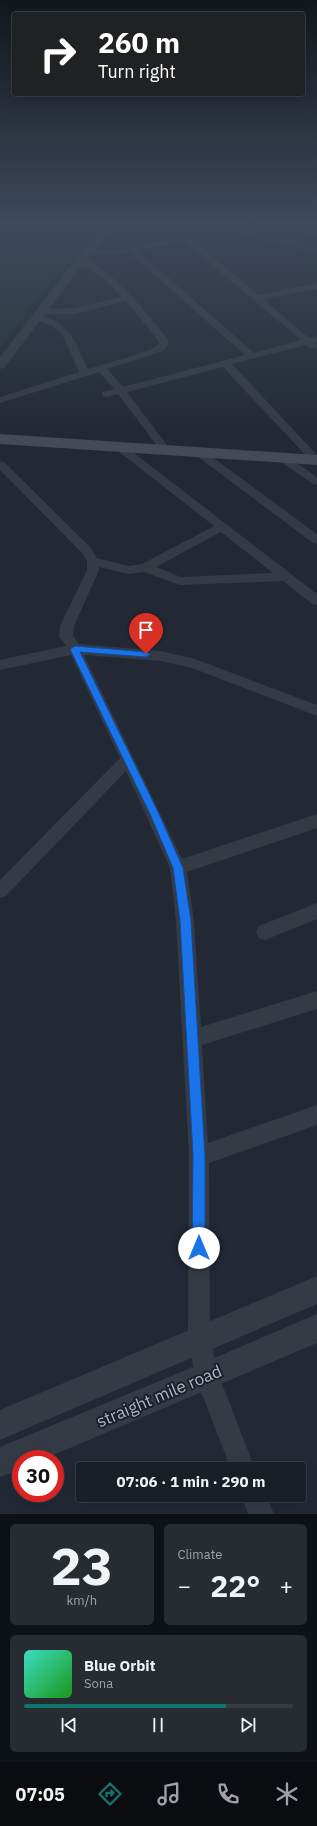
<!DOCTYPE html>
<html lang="en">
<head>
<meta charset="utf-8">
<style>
	body { margin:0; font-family:"IBM Plex Sans",sans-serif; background:#272c33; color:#f1f3f6; height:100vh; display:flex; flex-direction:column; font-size:15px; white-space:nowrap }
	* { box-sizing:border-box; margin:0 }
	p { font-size:13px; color:#9fa2a7 }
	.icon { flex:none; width:22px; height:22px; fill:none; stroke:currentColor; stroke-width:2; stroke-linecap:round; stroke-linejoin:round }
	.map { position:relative; height:1514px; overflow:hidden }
	.sheet { display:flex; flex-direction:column; gap:10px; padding:10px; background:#0e1115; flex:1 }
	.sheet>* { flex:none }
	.banner { position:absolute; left:12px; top:12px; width:293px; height:84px; border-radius:4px; box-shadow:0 4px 16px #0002,0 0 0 1px #383d44; background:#202124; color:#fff; overflow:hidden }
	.speed { position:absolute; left:12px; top:1450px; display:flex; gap:8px; font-size:20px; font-weight:700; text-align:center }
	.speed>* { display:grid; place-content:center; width:52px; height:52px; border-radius:50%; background:#1a1f27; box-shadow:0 4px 16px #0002,0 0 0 1px #383d44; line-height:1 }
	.speed .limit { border:6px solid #d22; background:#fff; color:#111 }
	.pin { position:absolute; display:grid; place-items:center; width:34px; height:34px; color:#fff; margin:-41px -17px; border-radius:50% 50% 50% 0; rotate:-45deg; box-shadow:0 0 4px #0007 }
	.pin .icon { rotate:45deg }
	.me { position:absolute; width:44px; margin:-22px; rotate:0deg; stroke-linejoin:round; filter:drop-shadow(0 0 3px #0008) }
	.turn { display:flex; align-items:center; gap:14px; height:84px; padding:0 20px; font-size:18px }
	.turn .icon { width:52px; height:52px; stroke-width:2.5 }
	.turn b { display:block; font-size:28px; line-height:34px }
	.big { font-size:30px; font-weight:800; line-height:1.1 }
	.sheet .tile { flex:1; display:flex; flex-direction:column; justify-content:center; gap:6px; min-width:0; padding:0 14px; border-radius:6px; background:#272c33 }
	.sheet .dial { align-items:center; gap:0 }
	.dial b { font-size:52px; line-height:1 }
	.song { display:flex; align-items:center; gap:12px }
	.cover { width:48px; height:48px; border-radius:6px; background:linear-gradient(135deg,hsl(170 70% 55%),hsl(120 70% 35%)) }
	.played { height:4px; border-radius:2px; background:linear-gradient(90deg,#0f766e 75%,#383d44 75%) }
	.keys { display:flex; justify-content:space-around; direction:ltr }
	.heat { display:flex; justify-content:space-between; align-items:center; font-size:22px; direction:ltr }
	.sheet .tiles { flex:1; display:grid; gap:10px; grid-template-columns:1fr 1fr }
	.tile:last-child { grid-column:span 2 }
	.trip { position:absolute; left:76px; top:1462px; width:230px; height:40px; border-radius:4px; background:#1a1f27; box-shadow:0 4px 16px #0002,0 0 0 1px #383d44; font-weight:800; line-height:40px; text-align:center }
	.dock { display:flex; height:64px; justify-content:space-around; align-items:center; background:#0a0c10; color:#9fa2a7 }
	.dock .icon { width:28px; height:28px }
	.dock .current { color:#0f766e }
	.dock b { font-size:18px; color:#f1f3f6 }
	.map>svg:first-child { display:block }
	.green { fill:#233335 }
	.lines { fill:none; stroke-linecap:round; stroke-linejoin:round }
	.minor { fill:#353b45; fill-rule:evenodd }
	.tertiary { fill:#353b45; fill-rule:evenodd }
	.secondary { fill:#434a58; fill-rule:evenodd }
	.route { fill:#1a73e8; stroke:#114b97 }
	.labels { text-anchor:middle; stroke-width:4; stroke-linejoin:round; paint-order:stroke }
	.near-street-label { font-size:17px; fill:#afb6c2; stroke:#1a202a }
</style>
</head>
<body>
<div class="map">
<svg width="317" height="1514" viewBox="0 0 317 1514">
	<rect width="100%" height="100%" fill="#222934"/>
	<path class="green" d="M 0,224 L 100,224 L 26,313 L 0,348 Z"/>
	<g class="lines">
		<path class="minor" d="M 170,224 L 178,224 L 189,236 L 258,295 L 317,283 L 317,289 L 263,299 L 309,338 L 317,336 L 317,342 L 315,342 L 317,345 L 316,348 L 310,348 L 306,345 L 232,364 L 317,455 L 317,463 L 312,462 L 223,367 L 127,392 L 170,449 L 165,452 L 161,451 L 118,394 L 107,397 L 103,396 L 102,394 L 103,392 L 114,389 L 99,372 L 0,403 L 0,397 L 79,372 L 62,334 L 52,326 L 34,319 L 32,317 L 34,315 C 39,314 44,316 49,318 C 73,328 77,347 88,369 C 101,365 152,352 159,344 L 158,340 L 126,301 L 74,314 L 38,314 L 36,312 L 38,310 L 41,309 L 74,308 L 122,297 L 105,279 L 78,262 L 78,258 L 81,257 C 109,265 151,317 168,340 L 169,344 L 163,351 L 107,369 L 123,387 L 245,355 L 130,253 L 86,255 L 82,253 L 86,251 L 123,250 L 181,237 ZM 184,241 L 301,340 L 254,353 L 138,251 Z
			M 203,224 L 217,224 L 287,241 L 301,231 L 317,229 L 317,233 L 306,235 L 295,243 L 317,249 L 317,253 Z
			M 117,442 L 121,443 L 317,594 L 317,605 L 312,604 L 283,581 L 180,585 L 144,572 L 129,574 L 99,567 L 99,570 L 74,626 L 73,636 L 79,644 L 161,651 L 195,659 L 317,705 L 317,716 L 192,668 L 161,661 L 84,655 L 182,859 L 317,814 L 317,828 L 187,872 L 194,921 L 201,1027 L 317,991 L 317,1009 L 202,1045 L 208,1143 L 317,1105 L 317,1125 L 209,1163 L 210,1340 L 219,1376 L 255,1469 L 231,1469 L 195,1376 L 188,1340 L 189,1156 L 176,921 L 170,868 L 126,771 L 6,896 L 0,898 L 0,880 L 120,758 L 71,655 L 0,670 L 0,660 L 66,646 L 59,637 L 60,626 L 87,570 L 87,561 L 82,553 L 0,470 L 0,461 L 4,462 L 90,547 L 97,558 L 129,566 L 142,564 L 214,526 L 113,447 L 112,445 ZM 221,532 L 273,573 L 181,577 L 156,567 Z
			M 197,448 L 201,449 L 317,534 L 317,544 L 313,543 L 193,453 L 192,451 Z
			M 281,454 L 285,455 L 317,477 L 317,485 L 313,484 L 277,459 L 276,457 Z
			M 317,903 L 317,919 L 265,940 L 259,938 L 256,932 L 259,926 Z
			M 241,1495 L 266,1495 L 274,1514 L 248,1514 Z"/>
		<path class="tertiary" d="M 107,224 L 118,224 L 90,255 L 4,368 L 0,369 L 0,357 L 82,251 Z
			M 317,1276 L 317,1304 L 0,1440 L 0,1410 Z
			M 317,1314 L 317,1343 L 44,1459 L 21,1459 L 21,1469 L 0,1477 L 0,1447 L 198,1365 Z"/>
		<path class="secondary" d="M 0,434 L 317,455 L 317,465 L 0,444 Z"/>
	</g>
	<linearGradient id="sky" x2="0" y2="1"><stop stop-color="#13171d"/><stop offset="0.51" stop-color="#3e495c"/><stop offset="1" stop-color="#3e495c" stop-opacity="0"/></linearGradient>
	<rect width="317" height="436" fill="url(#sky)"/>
	<path class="route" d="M 75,646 L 146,652 L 151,654 L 146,657 L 80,652 L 159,814 L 183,868 L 191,921 L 205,1156 L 205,1248 L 203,1253 L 199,1255 L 194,1253 L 192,1248 L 193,1156 L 180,921 L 173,868 L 150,814 L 70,649 Z"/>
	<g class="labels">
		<g class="near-street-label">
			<text transform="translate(159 1396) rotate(-23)" y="6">straight mile road</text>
		</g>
	</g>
</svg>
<div class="speed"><div class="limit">30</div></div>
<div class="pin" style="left:146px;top:654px;background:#d93025"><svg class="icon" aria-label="arrive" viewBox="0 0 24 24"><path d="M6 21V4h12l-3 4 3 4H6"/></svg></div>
<svg class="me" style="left:199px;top:1248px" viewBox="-20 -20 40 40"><circle r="19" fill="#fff"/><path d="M0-13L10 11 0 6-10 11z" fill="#1a73e8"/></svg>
<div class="trip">07:06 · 1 min · 290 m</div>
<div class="banner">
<div class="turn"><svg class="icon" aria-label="right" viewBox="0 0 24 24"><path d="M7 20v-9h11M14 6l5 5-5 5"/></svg><div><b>260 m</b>Turn right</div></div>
</div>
</div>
<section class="sheet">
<div class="tiles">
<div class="tile dial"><b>23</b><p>km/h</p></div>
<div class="tile"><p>Climate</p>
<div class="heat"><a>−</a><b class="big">22°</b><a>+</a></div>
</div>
<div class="tile">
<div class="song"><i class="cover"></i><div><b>Blue Orbit</b><p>Sona</p></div></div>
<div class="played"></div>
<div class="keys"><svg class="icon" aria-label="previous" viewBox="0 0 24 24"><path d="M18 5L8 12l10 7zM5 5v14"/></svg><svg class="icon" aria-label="pause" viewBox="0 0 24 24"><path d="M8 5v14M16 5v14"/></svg><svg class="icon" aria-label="next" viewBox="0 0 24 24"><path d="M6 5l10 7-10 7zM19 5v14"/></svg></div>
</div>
</div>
</section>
<nav class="dock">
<b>07:05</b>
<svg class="icon current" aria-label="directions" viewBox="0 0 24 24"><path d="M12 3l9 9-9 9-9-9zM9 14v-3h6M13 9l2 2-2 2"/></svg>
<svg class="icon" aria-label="music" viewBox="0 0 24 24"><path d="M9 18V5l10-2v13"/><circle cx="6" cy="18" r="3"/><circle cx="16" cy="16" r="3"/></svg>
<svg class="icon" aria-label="phone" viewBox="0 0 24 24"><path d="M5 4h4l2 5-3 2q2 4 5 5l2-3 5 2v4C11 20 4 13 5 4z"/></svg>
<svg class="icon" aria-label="climate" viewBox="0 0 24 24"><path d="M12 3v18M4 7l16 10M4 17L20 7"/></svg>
</nav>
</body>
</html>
